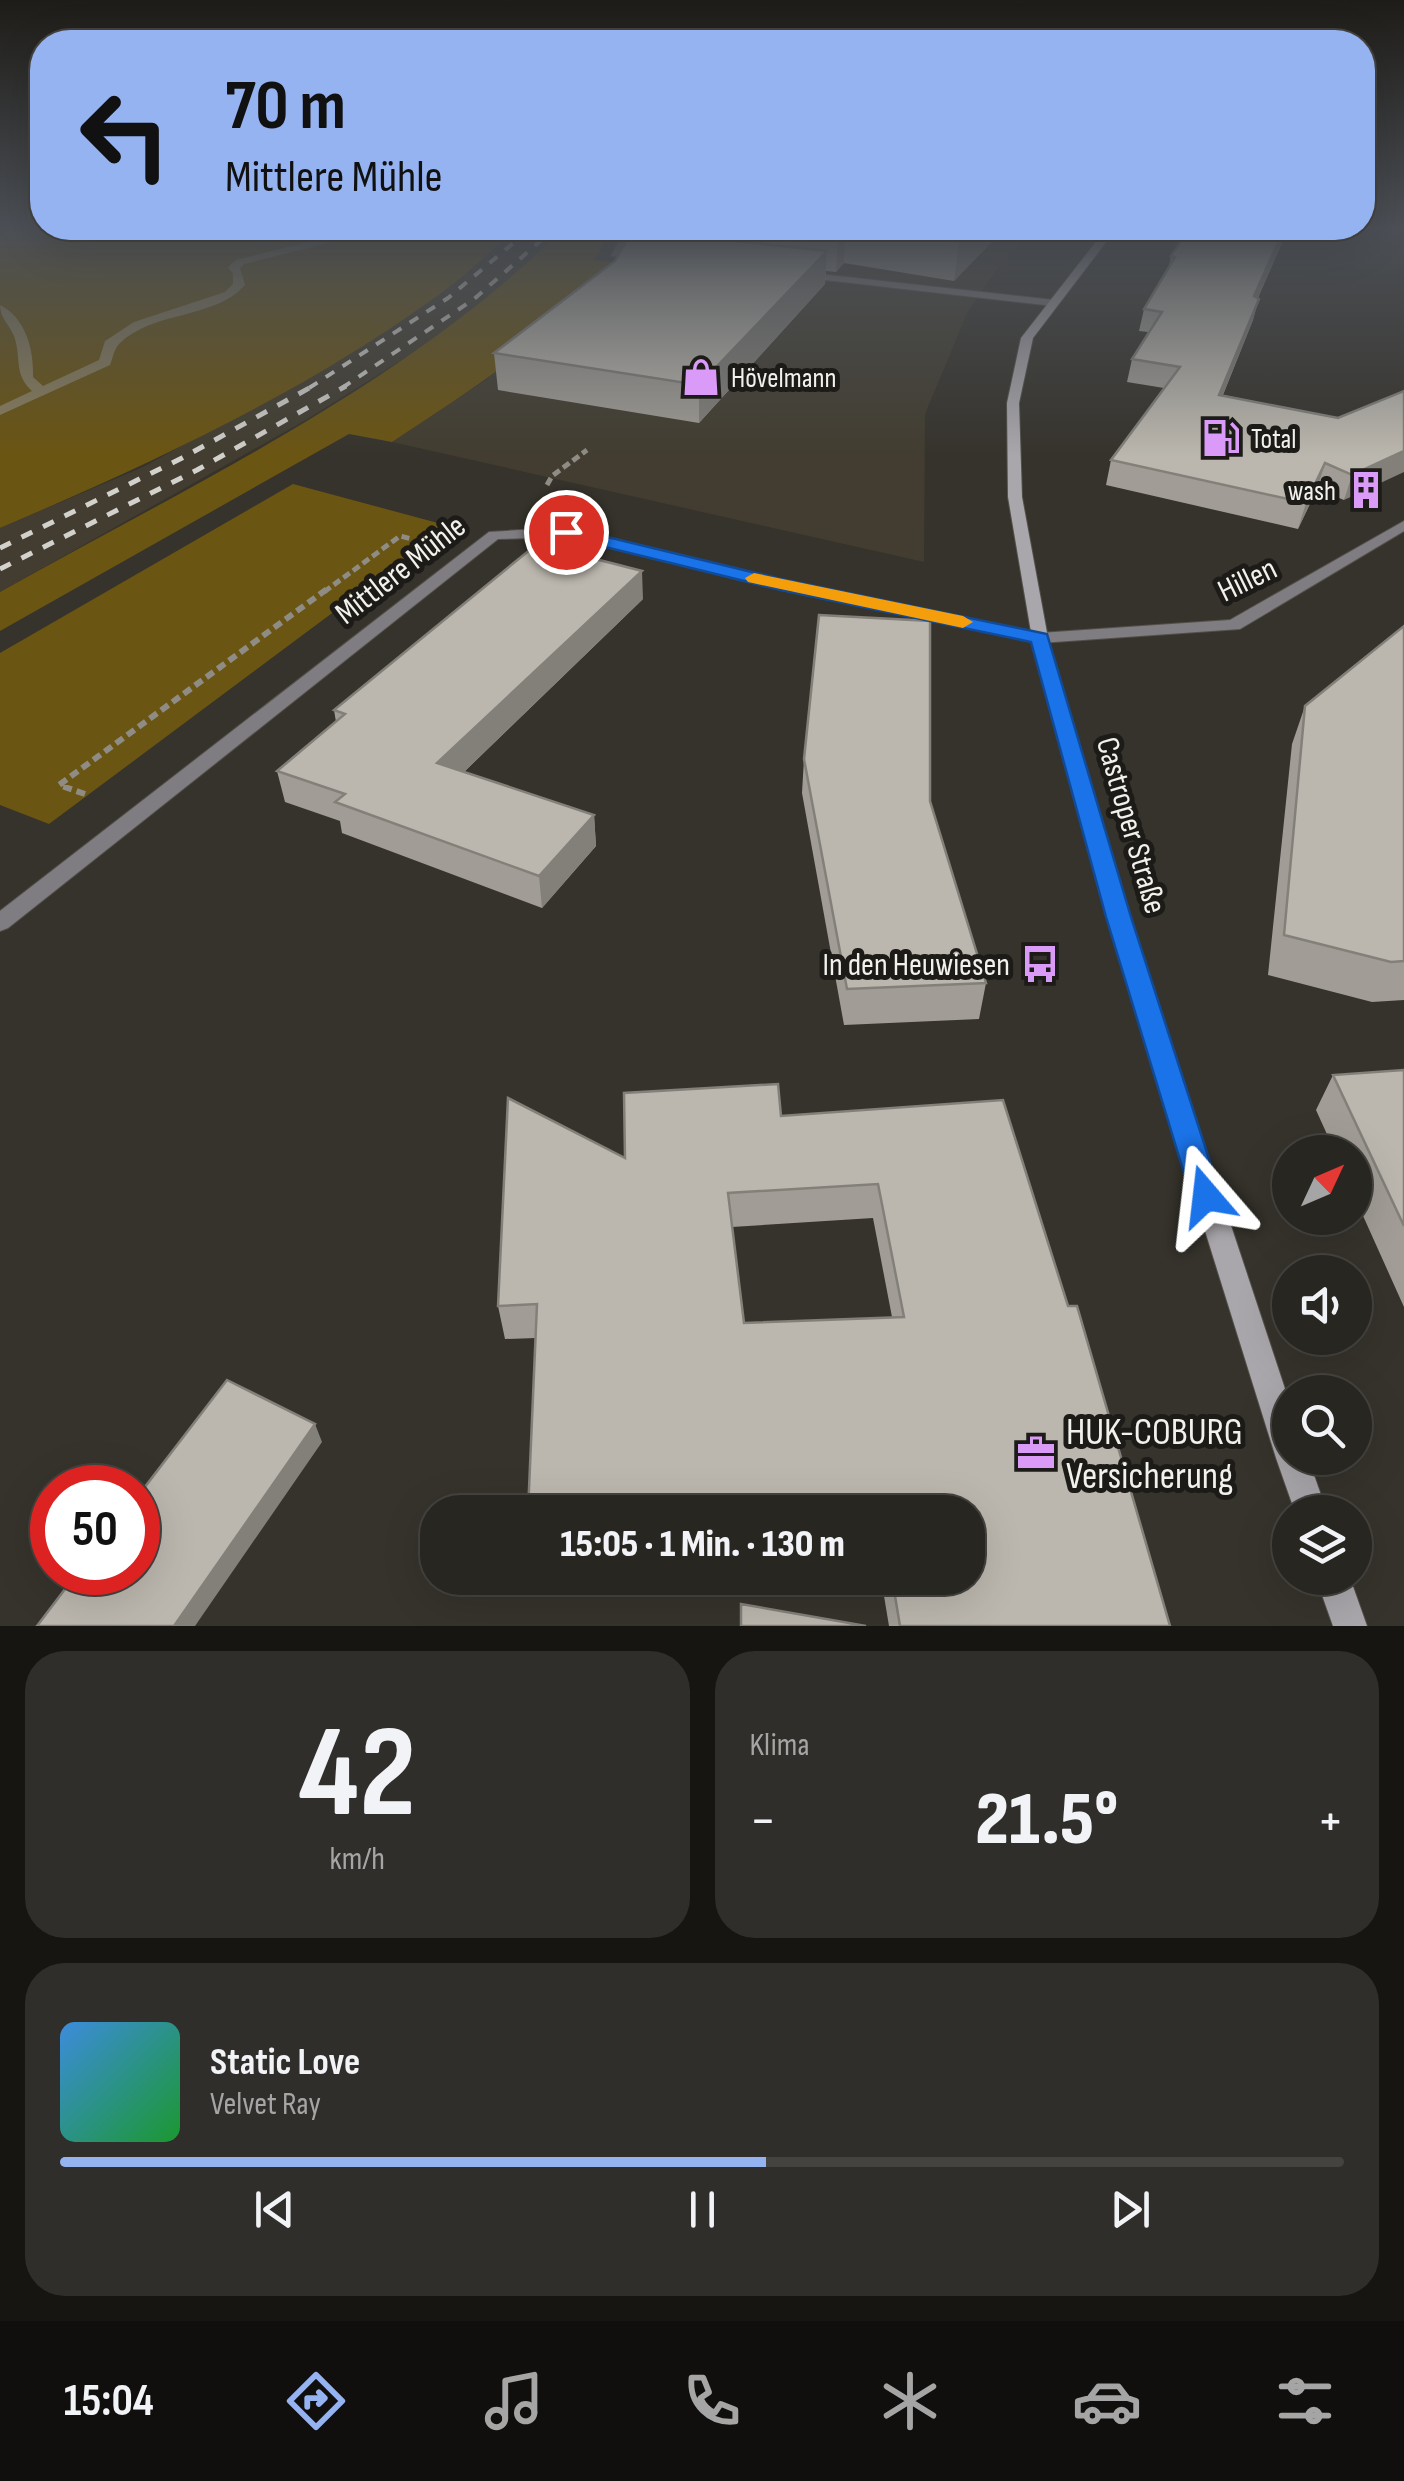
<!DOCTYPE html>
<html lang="de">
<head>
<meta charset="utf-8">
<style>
	body { margin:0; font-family:"Sofia Sans Condensed",sans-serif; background:#302e2a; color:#f1f3f6; height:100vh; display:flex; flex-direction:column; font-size:38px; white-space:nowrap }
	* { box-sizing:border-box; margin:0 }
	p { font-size:32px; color:#a5a5a5 }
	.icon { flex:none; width:55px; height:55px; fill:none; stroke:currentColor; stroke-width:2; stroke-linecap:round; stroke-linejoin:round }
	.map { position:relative; height:1626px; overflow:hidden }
	.details { display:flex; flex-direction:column; gap:25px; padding:25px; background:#161512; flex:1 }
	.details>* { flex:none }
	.guide { position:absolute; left:30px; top:30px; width:1345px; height:210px; border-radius:40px; box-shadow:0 10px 40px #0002,0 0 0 2px #44433f; background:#95b2f1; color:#111; overflow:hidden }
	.needle { width:65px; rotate:46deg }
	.buttons { position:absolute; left:1272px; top:1135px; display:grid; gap:20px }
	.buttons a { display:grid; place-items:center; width:100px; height:100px; border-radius:50%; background:#282621; box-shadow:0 10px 40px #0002,0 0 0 2px #44433f; font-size:50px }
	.speed { position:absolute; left:30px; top:1465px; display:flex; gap:20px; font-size:50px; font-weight:700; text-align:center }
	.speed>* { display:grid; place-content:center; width:130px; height:130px; border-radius:50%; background:#282621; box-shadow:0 10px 40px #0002,0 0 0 2px #44433f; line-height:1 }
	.speed .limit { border:15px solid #d22; background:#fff; color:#111 }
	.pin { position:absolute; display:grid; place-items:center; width:85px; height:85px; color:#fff; margin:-42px; border:5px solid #fff; border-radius:50%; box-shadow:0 2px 10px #0007 }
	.me { position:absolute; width:110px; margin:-55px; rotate:343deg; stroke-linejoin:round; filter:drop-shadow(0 0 8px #0008) }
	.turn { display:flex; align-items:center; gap:35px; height:210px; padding:0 30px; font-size:45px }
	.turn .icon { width:130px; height:130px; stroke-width:2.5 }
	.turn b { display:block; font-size:70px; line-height:85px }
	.big { font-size:75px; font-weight:800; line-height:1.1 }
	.details .card { flex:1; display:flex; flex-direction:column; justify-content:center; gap:15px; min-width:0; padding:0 35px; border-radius:40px; background:#302e2a }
	.details .dial { align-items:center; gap:0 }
	.dial b { font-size:130px; line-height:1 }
	.song { display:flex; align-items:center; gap:30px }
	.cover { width:120px; height:120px; border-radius:15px; background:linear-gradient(135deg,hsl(210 70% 55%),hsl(130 70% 35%)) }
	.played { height:10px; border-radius:5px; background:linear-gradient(90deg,#95b2f1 55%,#44433f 55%) }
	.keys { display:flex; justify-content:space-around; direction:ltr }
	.heat { display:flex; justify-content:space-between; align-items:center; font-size:55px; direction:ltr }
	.details .tiles { flex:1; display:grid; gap:25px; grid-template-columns:1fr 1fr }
	.card:last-child { grid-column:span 2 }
	.trip { position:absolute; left:420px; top:1495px; width:565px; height:100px; border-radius:40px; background:#282621; box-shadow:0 10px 40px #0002,0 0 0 2px #44433f; font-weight:800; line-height:100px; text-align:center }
	.tab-bar { display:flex; height:160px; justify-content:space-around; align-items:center; background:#100f0d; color:#a5a5a5 }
	.tab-bar .icon { width:70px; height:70px }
	.tab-bar .on { color:#95b2f1 }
	.tab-bar b { font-size:45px; color:#f1f3f6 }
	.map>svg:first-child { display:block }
	.built { fill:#423d30 }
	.green { fill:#6b5512 }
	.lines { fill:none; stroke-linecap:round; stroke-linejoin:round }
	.stream { fill:#8a7e5c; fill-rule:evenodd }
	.service-casing { stroke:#54514b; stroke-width:2 }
	.minor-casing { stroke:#54514b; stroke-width:2 }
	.secondary-casing { stroke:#54514b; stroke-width:2 }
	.path-far1 { stroke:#8e8c85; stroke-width:5; stroke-dasharray:8 4; stroke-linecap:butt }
	.path { stroke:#8e8c85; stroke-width:6; stroke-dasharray:9 5; stroke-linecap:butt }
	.service { fill:#7f7d81; fill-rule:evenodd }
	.minor { fill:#7f7d81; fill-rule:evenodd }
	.secondary { fill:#aaa7ac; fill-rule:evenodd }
	.rail-far1 { stroke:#d3d1cc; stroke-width:4; stroke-dasharray:10 10; stroke-linecap:butt }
	.rail { stroke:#d3d1cc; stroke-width:5; stroke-dasharray:12 12; stroke-linecap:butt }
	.wall { fill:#a19d96; fill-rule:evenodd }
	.shaded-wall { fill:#83807a }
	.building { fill:#bbb7ae; stroke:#83807a; stroke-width:2.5; fill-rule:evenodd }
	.route { fill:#1a73e8; stroke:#114b97; stroke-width:2.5 }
	.slow { fill:#f59e0b }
	.labels { text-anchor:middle; stroke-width:10; stroke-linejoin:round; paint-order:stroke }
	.far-poi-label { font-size:28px; fill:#f3f1ec; stroke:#1c1b18; text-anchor:start }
	.street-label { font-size:32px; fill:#f3f1ec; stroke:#1c1b18 }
	.poi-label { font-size:32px; fill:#f3f1ec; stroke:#1c1b18; text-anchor:end }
	.near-poi-label { font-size:38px; fill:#f3f1ec; stroke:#1c1b18; text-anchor:start }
</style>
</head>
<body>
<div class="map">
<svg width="1404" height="1626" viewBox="0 0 1404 1626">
	<rect width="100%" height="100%" fill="#36332c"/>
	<path class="built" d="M 516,229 L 563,229 L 512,280 L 424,346 L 304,421 L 0,592 L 0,528 L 143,467 L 347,356 L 442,293 Z
		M 613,229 L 1033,229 L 994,273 L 968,311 L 925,414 L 924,562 L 392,442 L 487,379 L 610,262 L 593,260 Z"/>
	<path class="green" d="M 0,229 L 516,229 C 491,251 467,274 440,294 C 305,392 153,463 0,528 Z
		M 563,229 L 613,229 L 594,260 L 611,262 C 554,339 470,390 392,442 L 349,434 L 0,631 L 0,592 C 192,484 406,385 563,229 Z
		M 293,484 L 449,526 L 49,824 L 0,805 L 0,653 Z"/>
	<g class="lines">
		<path class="stream" d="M 335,229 L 348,229 L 324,244 L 244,264 L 240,268 L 245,285 C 214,320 153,310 119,344 C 114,349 113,358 110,365 L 0,415 L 0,406 L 32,391 C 13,373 22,359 14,336 C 9,324 0,318 0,305 C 26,318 34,350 33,377 L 43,386 L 99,360 L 105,341 L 134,322 L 225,292 L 233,284 L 233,274 L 228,267 L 236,260 L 316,240 Z"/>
		<g class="service-casing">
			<path id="service" d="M 625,229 L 635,229 L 621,252 L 648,255 L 648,259 L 611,256 Z
				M 802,272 L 1054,300 L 1059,303 L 1054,306 L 798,277 L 798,273 Z"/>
		</g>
		<g class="minor-casing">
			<path id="minor" d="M 1404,521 L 1404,531 L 1240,629 L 1040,643 L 781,590 L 566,537 L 498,539 L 8,928 L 0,931 L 0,911 L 489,532 L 566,527 L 781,580 L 1040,633 L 1230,620 Z"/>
		</g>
		<g class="secondary-casing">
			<path id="secondary" d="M 1106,229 L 1116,229 L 1033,338 L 1019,403 L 1022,497 L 1048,638 L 1129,917 L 1290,1404 L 1290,1458 L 1308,1458 L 1327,1512 L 1295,1512 L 1276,1458 L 1107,917 L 1032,638 L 1008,497 L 1007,403 L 1021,338 Z
				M 1316,1578 L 1350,1578 L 1367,1626 L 1333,1626 Z"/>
		</g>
		<path class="path-far1" d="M 547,485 L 552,476 L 587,450
			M 324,592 L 400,536 L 412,539"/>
		<path class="path" d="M 85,794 L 59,785 L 327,589"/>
		<use href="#service" class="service"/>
		<use href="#minor" class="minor"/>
		<use href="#secondary" class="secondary"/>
		<path class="rail-far1" d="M 309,388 L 448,298 L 530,229
			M 342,388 L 474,299 L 554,229"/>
		<path class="rail" d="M 0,548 L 182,458 L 313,386
			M 0,569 L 197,470 L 346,386"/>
	</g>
	<path class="wall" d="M 640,229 L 1004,229 L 954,281 L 844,263 L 836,272 L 826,271 L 825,284 L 699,423 L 498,390 L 494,353 L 615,261 Z
		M 1189,229 L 1288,229 L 1258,298 L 1253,320 L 1223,395 L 1338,418 L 1404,391 L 1344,500 L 1317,489 L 1298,529 L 1106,485 L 1111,460 L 1164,388 L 1127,382 L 1132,359 L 1148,332 L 1139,331 L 1144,309 L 1169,266 L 1171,256 Z
		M 643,599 L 464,772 L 594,815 L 596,846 L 542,908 L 342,833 L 340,821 L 285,802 L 277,771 L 336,722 L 334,710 Z
		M 1404,626 L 1404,1000 L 1372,1002 L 1268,975 L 1292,744 L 1305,706 Z
		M 804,759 L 930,801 L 986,983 L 979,1019 L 844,1025 L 802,793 Z
		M 1404,1070 L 1404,1307 L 1355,1198 L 1355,1152 L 1335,1152 L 1316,1110 L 1333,1075 Z
		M 1003,1100 L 1170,1626 L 889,1626 L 881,1578 L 968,1578 L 968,1512 L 528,1512 L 536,1338 L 505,1339 L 498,1306 L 625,1158 L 781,1116 ZM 873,1218 L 892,1317 L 744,1323 L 732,1227 Z"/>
	<path class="shaded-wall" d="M 842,229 L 846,229 L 844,263 L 836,272 L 838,234 Z
		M 971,229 L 1004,229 L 954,281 L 959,242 Z
		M 1284,229 L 1288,229 L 1249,318 L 1254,296 Z
		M 827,251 L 825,284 L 699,423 L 699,385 Z
		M 1259,299 L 1253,320 L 1213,419 L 1219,395 Z
		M 1404,451 L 1404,472 L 1344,500 L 1352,475 Z
		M 1325,463 L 1317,489 L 1298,529 L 1306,503 Z
		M 642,571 L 643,599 L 441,794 L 437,763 Z
		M 594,815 L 596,846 L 542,908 L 539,876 Z
		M 315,1424 L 322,1442 L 195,1626 L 174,1626 Z"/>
	<path class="building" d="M 796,229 L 842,229 L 838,234 Z
		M 873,229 L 971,229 L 959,242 Z
		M 1189,229 L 1284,229 L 1254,296 L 1259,299 L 1219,395 L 1338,418 L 1404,391 L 1404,451 L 1352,475 L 1325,463 L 1306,503 L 1111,460 L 1180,367 L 1132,359 L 1162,312 L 1144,309 L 1175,257 L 1171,256 Z
		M 633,230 L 827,251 L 699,385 L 494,353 L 615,261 Z
		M 537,544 L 642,571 L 437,763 L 594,815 L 539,876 L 335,802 L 345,794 L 277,771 L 345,714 L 334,710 Z
		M 819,615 L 930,621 L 930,801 L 986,983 L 847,989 L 804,759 Z
		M 1404,626 L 1404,961 L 1391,962 L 1284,935 L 1305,706 Z
		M 1404,1070 L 1404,1226 L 1333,1075 Z
		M 778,1084 L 781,1116 L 1003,1100 L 1068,1306 L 1077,1306 L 1170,1626 L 900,1626 L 892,1578 L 968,1578 L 968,1512 L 882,1512 L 879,1497 L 592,1512 L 528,1512 L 537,1304 L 498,1306 L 508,1098 L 625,1158 L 624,1093 ZM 878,1184 L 904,1317 L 744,1323 L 728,1193 Z
		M 227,1380 L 315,1424 L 174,1626 L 37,1626 L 78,1572 L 138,1572 L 138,1496 Z
		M 741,1604 L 866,1626 L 741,1626 Z"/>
	<linearGradient id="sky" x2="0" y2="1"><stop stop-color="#1e1c18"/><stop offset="0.5" stop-color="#4c5056"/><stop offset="1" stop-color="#4c5056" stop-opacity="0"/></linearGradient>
	<rect width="1404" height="457" fill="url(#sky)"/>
	<path class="route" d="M 566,527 L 781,579 L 1047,634 L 1131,917 L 1221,1196 L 1217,1205 L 1206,1209 L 1195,1205 L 1191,1196 L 1106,917 L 1031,642 L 781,590 L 560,536 L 558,532 Z"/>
	<path class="slow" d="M 754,573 L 963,616 L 973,622 L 963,628 L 748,582 L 745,578 Z"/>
	<defs>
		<g id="shop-bare" transform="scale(3)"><path d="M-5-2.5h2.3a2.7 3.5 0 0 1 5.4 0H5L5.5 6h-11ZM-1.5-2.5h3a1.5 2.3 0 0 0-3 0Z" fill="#d99af8" stroke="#1c1b18" stroke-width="2.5" paint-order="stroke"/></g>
		<g id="fuel-bare" transform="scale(3)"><path d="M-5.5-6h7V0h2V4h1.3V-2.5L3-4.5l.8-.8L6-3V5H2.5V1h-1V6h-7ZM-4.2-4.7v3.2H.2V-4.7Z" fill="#d99af8" stroke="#1c1b18" stroke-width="2.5" paint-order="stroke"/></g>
		<g id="building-bare" transform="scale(3)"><path d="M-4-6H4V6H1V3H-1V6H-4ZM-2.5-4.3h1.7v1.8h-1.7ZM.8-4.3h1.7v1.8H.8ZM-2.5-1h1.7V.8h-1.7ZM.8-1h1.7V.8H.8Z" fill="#d99af8" stroke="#1c1b18" stroke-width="2.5" paint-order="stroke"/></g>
		<g id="bus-bare" transform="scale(3)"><path d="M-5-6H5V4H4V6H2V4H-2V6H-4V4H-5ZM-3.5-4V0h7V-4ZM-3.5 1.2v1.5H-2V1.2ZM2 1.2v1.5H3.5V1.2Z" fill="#d99af8" stroke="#1c1b18" stroke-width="2.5" paint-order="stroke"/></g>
		<g id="office-bare" transform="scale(3)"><path d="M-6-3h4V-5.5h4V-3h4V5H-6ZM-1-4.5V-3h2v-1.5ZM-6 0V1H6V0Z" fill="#d99af8" stroke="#1c1b18" stroke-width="2.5" paint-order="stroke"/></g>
	</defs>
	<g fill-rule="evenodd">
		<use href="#shop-bare" x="701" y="377"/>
		<use href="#fuel-bare" x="1221" y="438"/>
		<use href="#building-bare" x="1366" y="490"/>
		<use href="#bus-bare" x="1040" y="964"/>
		<use href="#office-bare" x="1036" y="1453"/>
	</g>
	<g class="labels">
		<g class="far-poi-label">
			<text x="731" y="387">Hövelmann</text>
			<text x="1251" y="448">Total</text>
			<text x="1336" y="500" text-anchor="end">wash</text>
		</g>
		<g class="street-label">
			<text transform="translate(400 569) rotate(-38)" y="11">Mittlere Mühle</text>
			<text transform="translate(1247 579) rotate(-26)" y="11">Hillen</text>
			<text transform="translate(1132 825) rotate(74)" y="11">Castroper Straße</text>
		</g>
		<g class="poi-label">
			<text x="1010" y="975">In den Heuwiesen</text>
		</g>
		<g class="near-poi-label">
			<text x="1066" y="1444">HUK-COBURG<tspan x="1066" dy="44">Versicherung</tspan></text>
		</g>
	</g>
</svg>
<div class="buttons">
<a><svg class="needle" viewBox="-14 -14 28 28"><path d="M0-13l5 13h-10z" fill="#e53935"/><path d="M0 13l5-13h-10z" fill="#a5a5a5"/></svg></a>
<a><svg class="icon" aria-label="sound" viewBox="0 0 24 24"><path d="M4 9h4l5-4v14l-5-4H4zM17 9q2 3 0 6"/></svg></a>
<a><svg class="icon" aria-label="search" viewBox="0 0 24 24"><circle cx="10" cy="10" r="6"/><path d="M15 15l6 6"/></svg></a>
<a><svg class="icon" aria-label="layers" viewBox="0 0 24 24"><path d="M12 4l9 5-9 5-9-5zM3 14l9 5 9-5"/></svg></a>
</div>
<div class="speed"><div class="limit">50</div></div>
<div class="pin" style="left:566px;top:532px;background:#d93025"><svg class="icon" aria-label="arrive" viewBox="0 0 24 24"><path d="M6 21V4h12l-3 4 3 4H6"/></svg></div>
<svg class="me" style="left:1206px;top:1196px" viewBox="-20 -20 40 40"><path d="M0-17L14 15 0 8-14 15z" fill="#1a73e8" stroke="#fff" stroke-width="4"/></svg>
<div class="trip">15:05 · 1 Min. · 130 m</div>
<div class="guide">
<div class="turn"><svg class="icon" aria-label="left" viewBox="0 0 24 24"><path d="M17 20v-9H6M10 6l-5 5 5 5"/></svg><div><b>70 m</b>Mittlere Mühle</div></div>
</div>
</div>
<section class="details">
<div class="tiles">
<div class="card dial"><b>42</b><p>km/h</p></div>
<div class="card"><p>Klima</p>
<div class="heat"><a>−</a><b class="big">21.5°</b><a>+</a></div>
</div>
<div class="card">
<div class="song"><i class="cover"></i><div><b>Static Love</b><p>Velvet Ray</p></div></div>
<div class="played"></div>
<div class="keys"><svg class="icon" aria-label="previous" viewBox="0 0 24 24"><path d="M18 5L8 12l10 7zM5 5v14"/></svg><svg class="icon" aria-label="pause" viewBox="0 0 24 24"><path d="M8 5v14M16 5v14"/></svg><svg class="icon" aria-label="next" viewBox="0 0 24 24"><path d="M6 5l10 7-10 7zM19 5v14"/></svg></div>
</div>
</div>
</section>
<nav class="tab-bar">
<b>15:04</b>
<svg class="icon on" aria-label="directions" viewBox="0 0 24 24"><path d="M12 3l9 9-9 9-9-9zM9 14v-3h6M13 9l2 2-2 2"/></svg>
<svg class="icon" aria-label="music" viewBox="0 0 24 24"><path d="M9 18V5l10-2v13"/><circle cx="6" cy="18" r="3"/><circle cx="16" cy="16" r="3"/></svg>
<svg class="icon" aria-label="phone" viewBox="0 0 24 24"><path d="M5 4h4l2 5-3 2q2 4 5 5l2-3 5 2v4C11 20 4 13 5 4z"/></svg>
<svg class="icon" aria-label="climate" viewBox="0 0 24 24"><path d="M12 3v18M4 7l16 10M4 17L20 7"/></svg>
<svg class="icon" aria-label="car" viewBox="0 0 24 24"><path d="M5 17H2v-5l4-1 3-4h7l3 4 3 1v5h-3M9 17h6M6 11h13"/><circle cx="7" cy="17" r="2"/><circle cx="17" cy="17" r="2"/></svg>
<svg class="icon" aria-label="filters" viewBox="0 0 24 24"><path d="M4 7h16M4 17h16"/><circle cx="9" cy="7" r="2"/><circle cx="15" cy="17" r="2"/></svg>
</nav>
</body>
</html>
